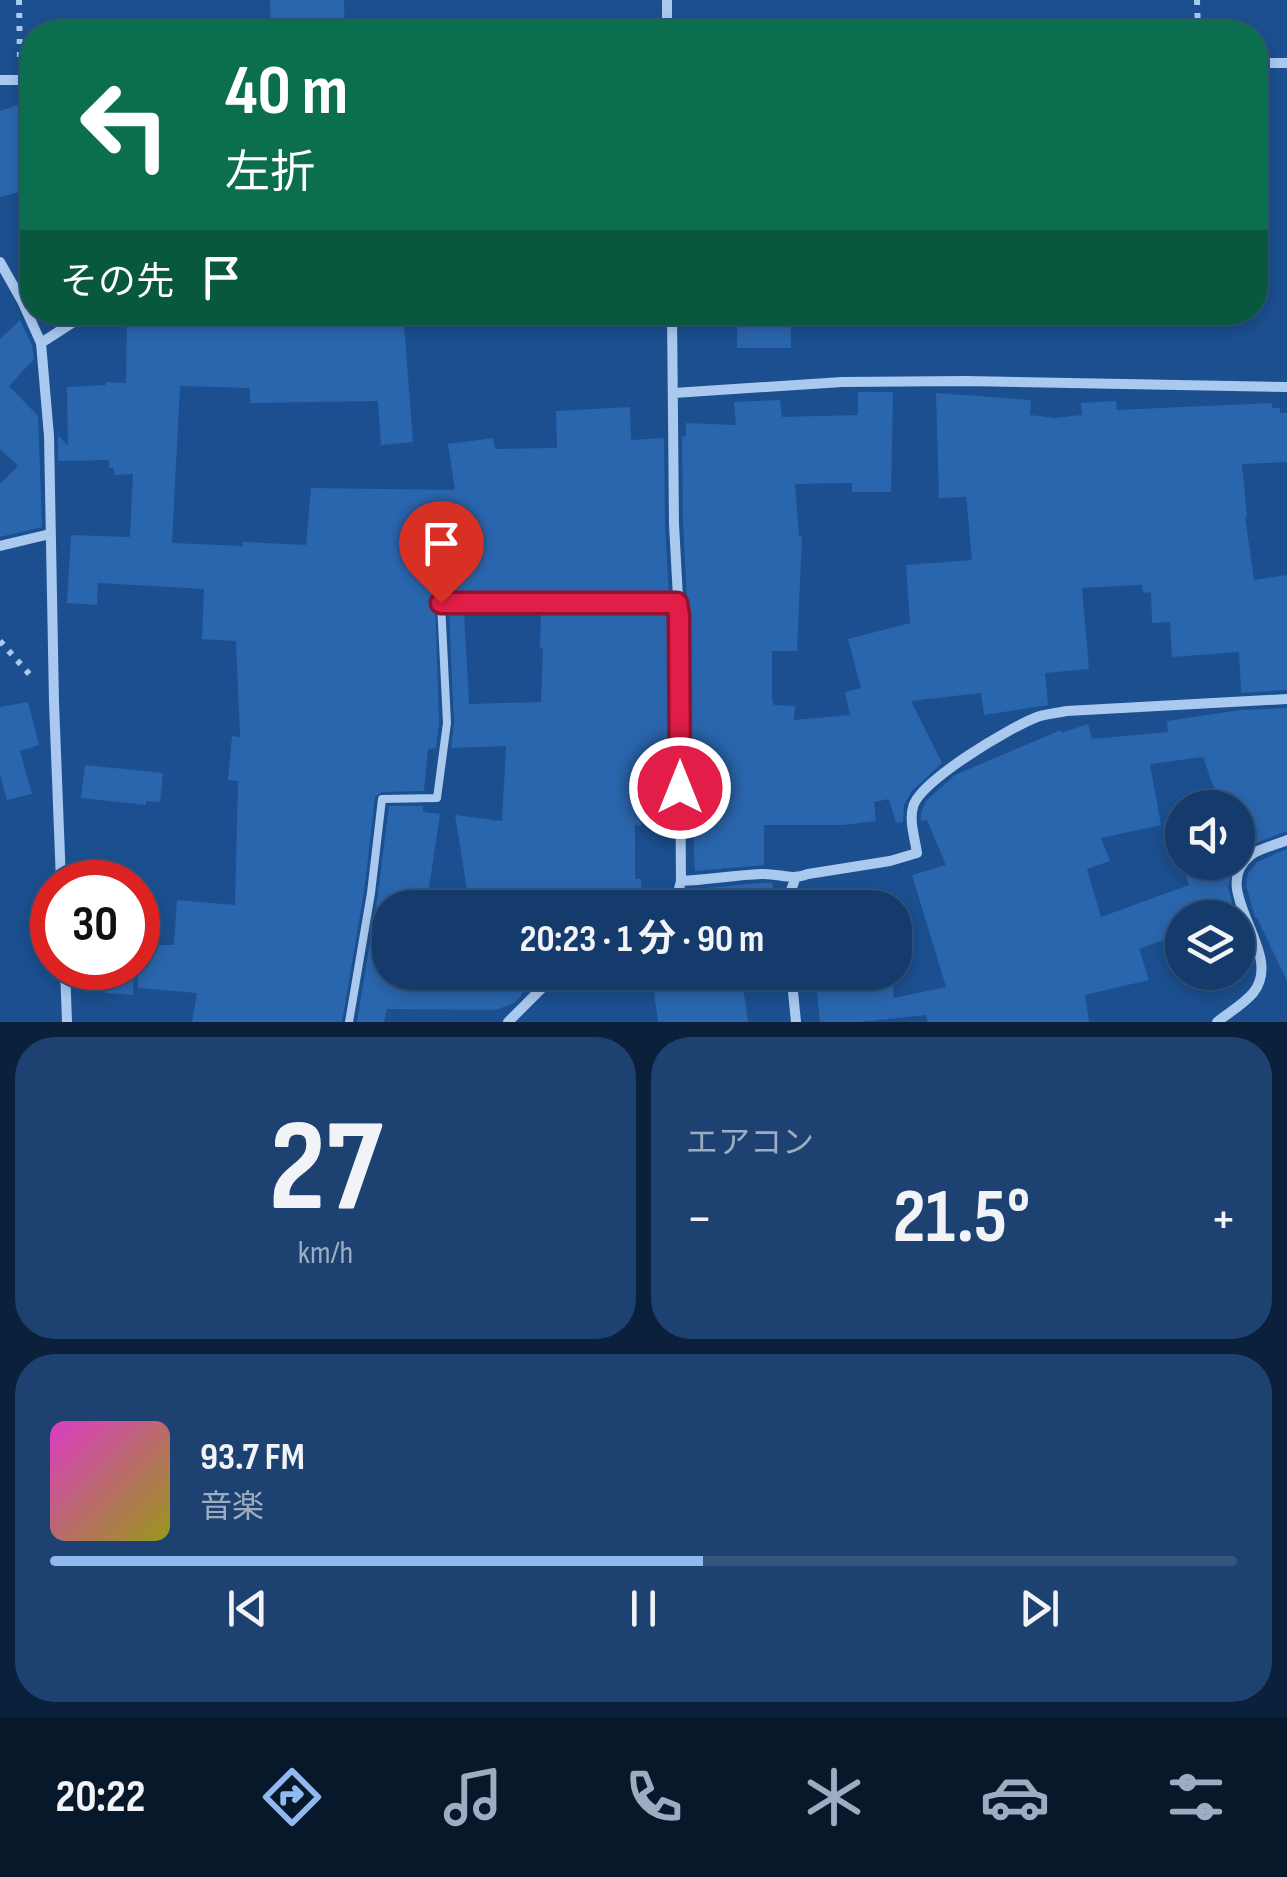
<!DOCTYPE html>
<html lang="ja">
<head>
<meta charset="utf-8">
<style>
	body { margin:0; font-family:"Sofia Sans Condensed","Noto Sans JP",sans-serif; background:#1d4271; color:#f1f3f6; height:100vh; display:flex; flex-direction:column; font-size:38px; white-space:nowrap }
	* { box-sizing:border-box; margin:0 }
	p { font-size:32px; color:#9dadc1 }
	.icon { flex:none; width:55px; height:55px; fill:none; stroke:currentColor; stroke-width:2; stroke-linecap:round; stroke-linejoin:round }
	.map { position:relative; height:1022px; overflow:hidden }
	.details { display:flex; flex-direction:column; gap:15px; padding:15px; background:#0b203b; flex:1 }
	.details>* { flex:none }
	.top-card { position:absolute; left:20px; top:20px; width:1248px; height:305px; border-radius:40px; box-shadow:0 5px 15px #0003,0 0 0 2px #33557e; background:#0b6e4f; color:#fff; overflow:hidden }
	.tools { position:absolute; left:1165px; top:790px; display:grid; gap:20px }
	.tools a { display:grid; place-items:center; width:90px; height:90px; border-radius:50%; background:#143b6b; box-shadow:0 5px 15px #0003,0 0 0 2px #33557e; font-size:50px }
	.speed { position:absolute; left:30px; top:860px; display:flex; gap:20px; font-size:50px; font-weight:700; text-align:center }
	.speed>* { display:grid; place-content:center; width:130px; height:130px; border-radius:50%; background:#143b6b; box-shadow:0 5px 15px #0003,0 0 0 2px #33557e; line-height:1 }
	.speed .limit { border:15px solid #d22; background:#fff; color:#111 }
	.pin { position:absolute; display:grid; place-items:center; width:85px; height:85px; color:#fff; margin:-102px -42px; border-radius:50% 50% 50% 0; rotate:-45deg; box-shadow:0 0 10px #0007 }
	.pin .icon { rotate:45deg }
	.me { position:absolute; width:110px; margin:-55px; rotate:0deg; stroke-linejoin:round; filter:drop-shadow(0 0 8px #0008) }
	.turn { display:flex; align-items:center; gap:35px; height:210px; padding:0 40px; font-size:45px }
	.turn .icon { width:130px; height:130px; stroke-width:2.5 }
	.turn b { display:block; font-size:70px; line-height:85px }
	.then { display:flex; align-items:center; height:95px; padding:0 40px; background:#0003; gap:20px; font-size:38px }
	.big { font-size:75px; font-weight:700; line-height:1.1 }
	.details .widget { flex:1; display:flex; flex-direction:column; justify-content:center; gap:15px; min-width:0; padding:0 35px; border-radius:40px; background:#1d4271 }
	.details .dial { align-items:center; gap:0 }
	.dial b { font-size:130px; line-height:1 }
	.song { display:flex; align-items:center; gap:30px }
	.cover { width:120px; height:120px; border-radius:15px; background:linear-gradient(135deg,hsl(310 70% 55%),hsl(60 70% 35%)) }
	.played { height:10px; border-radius:5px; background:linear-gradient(90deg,#90b9f0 55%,#33557e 55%) }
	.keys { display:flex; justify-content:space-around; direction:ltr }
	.heat { display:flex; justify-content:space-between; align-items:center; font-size:55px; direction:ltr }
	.details .tiles { flex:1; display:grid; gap:15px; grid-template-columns:1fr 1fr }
	.widget:last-child { grid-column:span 2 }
	.trip { position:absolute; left:372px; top:890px; width:540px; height:100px; border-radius:40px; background:#143b6b; box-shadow:0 5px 15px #0003,0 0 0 2px #33557e; font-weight:700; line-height:100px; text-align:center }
	.tabs { display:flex; height:160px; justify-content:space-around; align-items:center; background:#08182b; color:#9dadc1 }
	.tabs .icon { width:70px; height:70px }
	.tabs .current { color:#90b9f0 }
	.tabs b { font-size:45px; color:#f1f3f6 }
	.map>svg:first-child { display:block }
	.building { fill:#2a66ad }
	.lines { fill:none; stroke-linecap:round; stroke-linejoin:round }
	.path { stroke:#a9c9ee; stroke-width:6; stroke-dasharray:5 8; stroke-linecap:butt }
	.lane { stroke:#a9c9ee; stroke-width:8 }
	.street { stroke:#a9c9ee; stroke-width:10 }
	.route-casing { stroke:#92132f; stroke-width:25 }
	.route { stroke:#e11d48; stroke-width:18 }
</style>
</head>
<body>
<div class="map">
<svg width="1287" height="1022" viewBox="0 0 1287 1022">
	<rect width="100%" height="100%" fill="#1b4f8f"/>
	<path class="building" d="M 270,0 L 344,0 L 345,32 L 271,32 Z
		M 32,100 L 32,189 L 0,197 L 0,111 Z
		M 127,312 L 403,312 L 413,442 L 381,445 L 378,401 L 250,403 L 250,388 L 180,386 L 172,543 L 243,546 L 243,542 L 306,545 L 311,488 L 455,490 L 448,444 L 493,438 L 495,449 L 557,448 L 556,411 L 630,407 L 631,440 L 664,438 L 665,524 L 669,596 L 541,596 L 541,592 L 464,594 L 464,596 L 440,596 L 435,599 L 439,723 L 436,748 L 428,749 L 424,791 L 382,792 L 375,797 L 364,892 L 342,1022 L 192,1022 L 197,993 L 138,988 L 138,945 L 174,945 L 177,900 L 235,905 L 238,781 L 228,780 L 232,736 L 240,737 L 236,641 L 202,639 L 204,589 L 98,583 L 97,605 L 67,603 L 71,535 L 130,537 L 133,474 L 114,475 L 114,468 L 109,468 L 109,460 L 58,461 L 58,435 L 68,446 L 67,387 L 106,385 L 106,382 L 126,383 Z
		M 737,312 L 791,312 L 791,348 L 737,348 Z
		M 20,320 L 32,345 L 34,359 L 9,386 L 38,416 L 42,527 L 0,537 L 0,484 L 18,466 L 0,449 L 0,339 Z
		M 858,392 L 893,392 L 891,492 L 852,492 L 852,483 L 795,484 L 799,536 L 802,536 L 797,651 L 772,651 L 772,700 L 774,705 L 795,706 L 794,720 L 850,715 L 845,692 L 861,688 L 848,639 L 910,623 L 906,565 L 972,560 L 966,497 L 939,498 L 936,393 L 1031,400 L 1030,415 L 1055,418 L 1082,415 L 1081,403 L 1116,401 L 1117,410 L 1272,403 L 1272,408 L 1280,408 L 1280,413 L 1287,413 L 1287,462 L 1242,464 L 1247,517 L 1245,517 L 1254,580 L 1287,575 L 1287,690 L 1241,693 L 1239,652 L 1172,657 L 1170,622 L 1152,623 L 1151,592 L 1143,593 L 1142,585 L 1082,588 L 1089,669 L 1045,673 L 1048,705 L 984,715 L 981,693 L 911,701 L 942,763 L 912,791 L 904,805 L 903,822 L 896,823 L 889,799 L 874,802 L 876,821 L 843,825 L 764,825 L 764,865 L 695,871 L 693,830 L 689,829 L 688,616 L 683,524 L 682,437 L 686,436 L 686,423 L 736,425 L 734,402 L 780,400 L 782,417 L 858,415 Z
		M 449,610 L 464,610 L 469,704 L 541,702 L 543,648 L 540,648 L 541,610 L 670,610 L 672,828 L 663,827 L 641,758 L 641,826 L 635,825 L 635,879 L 641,879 L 641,908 L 470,908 L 455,815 L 502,821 L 506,746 L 451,748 L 454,723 Z
		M 28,702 L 39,745 L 20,751 L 32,794 L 7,800 L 0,775 L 0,707 Z
		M 1287,708 L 1287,831 L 1251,845 L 1238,858 L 1238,808 L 1221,808 L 1203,757 L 1150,764 L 1161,825 L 1101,838 L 1110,861 L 1087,869 L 1101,917 L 1189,885 L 1181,862 L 1234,862 L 1228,887 L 1236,918 L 1182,918 L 1182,933 L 1139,949 L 1149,980 L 1085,995 L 1089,1022 L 928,1022 L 926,1015 L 861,1022 L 820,1022 L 815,972 L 891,972 L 894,998 L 946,987 L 912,875 L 946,865 L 927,820 L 921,821 L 921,813 L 926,801 L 955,775 L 1061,730 L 1061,733 L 1088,724 L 1092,739 L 1168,732 L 1167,721 L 1241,710 Z
		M 85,765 L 163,773 L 160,802 L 146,801 L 146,805 L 81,798 Z
		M 389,806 L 423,806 L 423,812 L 440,814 L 426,908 L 390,903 L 390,932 L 385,960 L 390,961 L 390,972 L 545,972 L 521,994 L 521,996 L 514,1003 L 496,1010 L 387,1009 L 384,1022 L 357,1022 L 378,894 Z
		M 1287,849 L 1287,981 L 1257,918 L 1255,918 L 1246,885 L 1248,873 L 1257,862 Z
		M 761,883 L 771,883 L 773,886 L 774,908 L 697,908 L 696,889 Z
		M 107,968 L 134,968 L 133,995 L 105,993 Z
		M 653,972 L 741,972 L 748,1022 L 658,1022 L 654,993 L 661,991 Z"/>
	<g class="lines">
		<path class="path" d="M 19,0 L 20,63
			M 1197,0 L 1198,32
			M 0,641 L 32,677"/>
		<path class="lane" d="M 349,1022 L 371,893 L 382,799 L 437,798 L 447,723 L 441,603 L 677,603"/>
		<path class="street" d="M 667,0 L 667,32
			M 1255,63 L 1287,63
			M 0,80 L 32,80
			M 0,262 L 22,301 L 41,343 L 49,436 L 54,702 L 61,882
			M 41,343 L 89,312
			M 674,393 L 842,382 L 966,381 L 1287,387
			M 0,546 L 50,534
			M 681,881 C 708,880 734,875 761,874 C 780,873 790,881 808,874 L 890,861 L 917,853 C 915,839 909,821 913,807 C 919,781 1011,727 1037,717 C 1046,714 1057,713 1067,711 L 1287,699
			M 669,908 L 677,897 L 681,881 L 679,616 L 674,524 L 672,312
			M 785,908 L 795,879
			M 65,968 L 67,1022
			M 791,972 L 796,1022
			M 508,1022 L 558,972
			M 1217,1022 C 1228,1013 1244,1004 1253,993 C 1287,952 1205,890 1251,855 C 1260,848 1276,845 1287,840"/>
	</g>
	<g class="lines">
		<g class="route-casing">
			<path id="route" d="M 441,603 L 677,603 L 679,616 L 680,788"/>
		</g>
		<use href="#route" class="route"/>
	</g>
</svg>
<div class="tools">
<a><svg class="icon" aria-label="sound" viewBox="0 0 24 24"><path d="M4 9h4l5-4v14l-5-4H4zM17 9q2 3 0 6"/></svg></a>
<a><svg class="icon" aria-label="layers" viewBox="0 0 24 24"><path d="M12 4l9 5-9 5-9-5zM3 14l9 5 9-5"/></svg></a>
</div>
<div class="speed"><div class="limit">30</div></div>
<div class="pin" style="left:441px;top:603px;background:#d93025"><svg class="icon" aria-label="arrive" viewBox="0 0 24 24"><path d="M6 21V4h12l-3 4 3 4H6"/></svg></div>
<svg class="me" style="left:680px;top:788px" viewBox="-20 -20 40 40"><circle r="17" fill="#e11d48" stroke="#fff" stroke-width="3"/><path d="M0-11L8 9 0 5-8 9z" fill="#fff"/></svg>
<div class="trip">20:23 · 1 分 · 90 m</div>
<div class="top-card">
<div class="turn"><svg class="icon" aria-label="left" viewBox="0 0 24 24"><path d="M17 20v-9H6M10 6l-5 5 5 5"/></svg><div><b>40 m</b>左折</div></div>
<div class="then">その先<svg class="icon" aria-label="arrive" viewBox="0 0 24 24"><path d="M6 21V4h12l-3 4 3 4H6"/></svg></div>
</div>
</div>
<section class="details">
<div class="tiles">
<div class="widget dial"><b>27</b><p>km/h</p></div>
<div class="widget"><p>エアコン</p>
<div class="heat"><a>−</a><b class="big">21.5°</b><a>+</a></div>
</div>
<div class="widget">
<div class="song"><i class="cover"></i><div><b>93.7 FM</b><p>音楽</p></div></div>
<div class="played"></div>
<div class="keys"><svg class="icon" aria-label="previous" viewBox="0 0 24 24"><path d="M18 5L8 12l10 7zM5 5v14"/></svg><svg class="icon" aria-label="pause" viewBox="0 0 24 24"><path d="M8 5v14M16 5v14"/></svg><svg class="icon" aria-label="next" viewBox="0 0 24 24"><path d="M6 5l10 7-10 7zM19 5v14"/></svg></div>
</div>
</div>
</section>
<nav class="tabs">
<b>20:22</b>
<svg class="icon current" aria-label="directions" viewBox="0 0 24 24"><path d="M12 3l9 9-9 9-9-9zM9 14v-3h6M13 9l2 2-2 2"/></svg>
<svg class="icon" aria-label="music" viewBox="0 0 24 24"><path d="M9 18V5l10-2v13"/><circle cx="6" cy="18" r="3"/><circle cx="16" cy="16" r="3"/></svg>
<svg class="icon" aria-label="phone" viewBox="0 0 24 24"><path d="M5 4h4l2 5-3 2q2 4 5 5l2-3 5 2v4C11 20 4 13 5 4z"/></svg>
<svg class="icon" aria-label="climate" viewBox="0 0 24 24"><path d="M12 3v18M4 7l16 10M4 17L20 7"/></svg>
<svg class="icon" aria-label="car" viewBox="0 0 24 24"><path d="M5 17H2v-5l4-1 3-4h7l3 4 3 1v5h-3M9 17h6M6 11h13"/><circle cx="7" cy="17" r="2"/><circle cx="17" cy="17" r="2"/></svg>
<svg class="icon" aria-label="filters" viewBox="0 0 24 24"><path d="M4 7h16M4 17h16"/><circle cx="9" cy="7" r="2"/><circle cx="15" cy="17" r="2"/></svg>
</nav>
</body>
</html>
